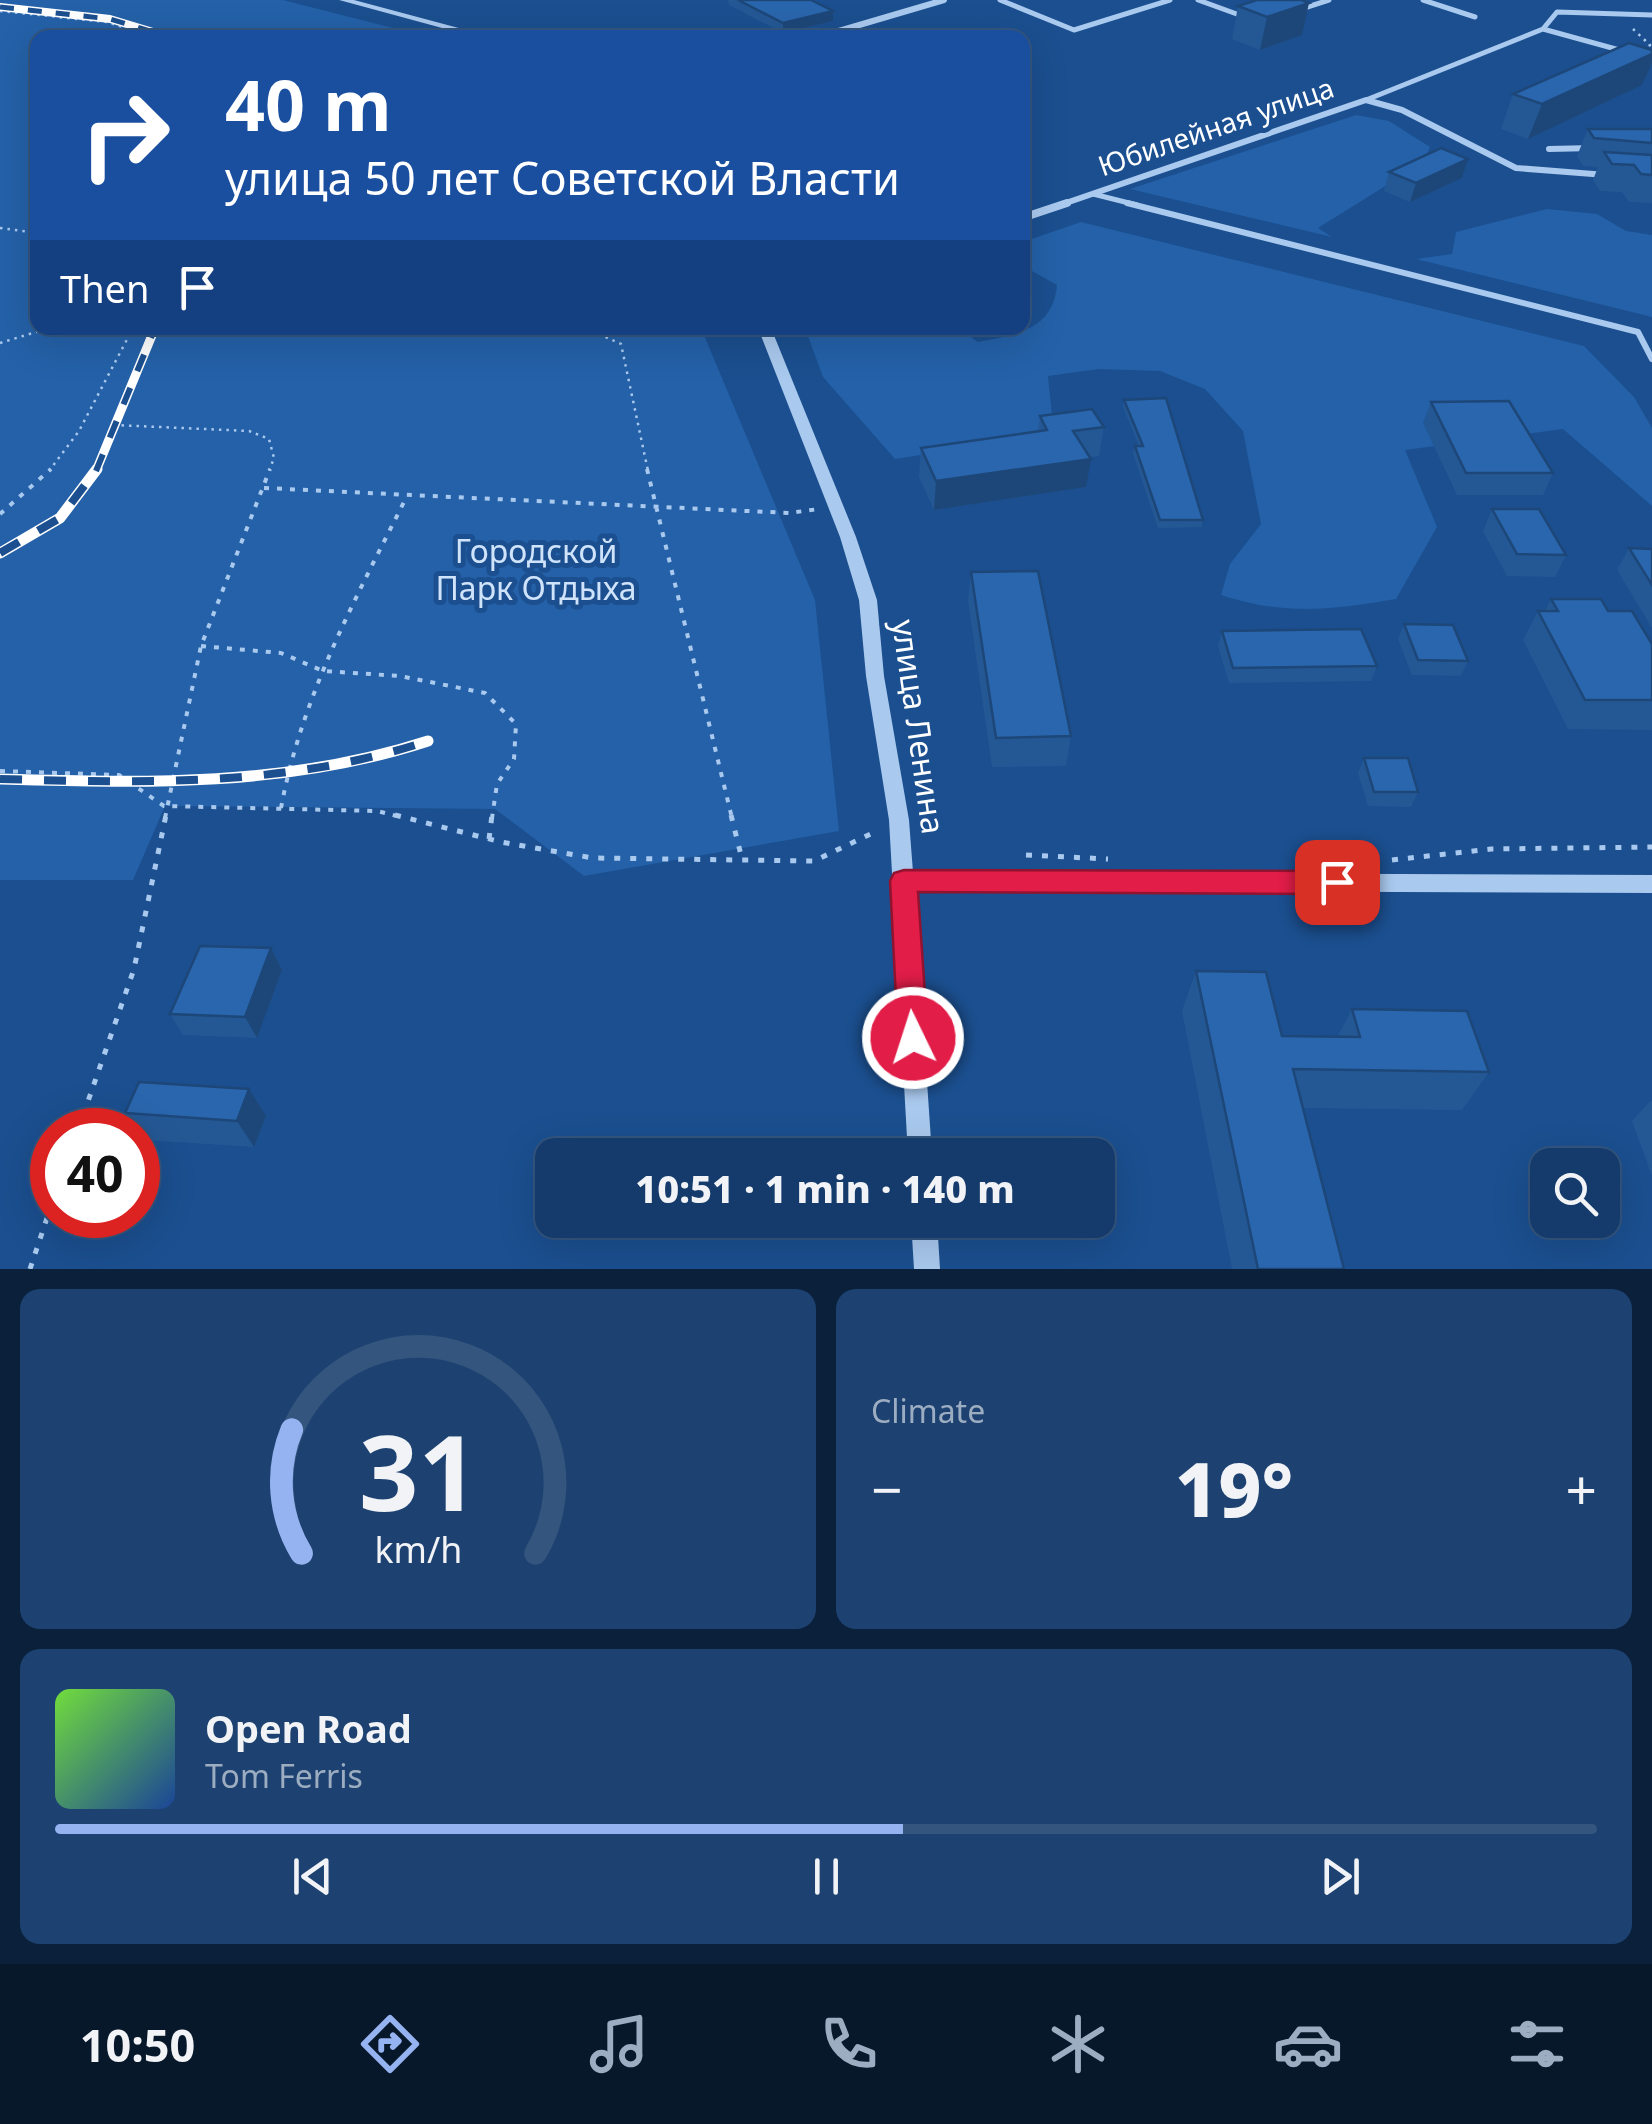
<!DOCTYPE html>
<html lang="en">
<head>
<meta charset="utf-8">
<style>
	body { margin:0; font-family:"Noto Sans",sans-serif; background:#1d4271; color:#f1f3f6; height:100vh; display:flex; flex-direction:column; font-size:38px; white-space:nowrap }
	* { box-sizing:border-box; margin:0 }
	p { font-size:32px; color:#9dadc1 }
	.icon { flex:none; width:55px; height:55px; fill:none; stroke:currentColor; stroke-width:2; stroke-linecap:round; stroke-linejoin:round }
	.map { position:relative; height:1269px; overflow:hidden }
	.drawer { display:flex; flex-direction:column; gap:20px; padding:20px; background:#0b203b; flex:1 }
	.drawer>* { flex:none }
	.hud { position:absolute; left:30px; top:30px; width:1000px; height:305px; border-radius:20px; box-shadow:0 10px 40px #0002,0 0 0 2px #33557e; background:#1a4fa0; color:#fff; overflow:hidden }
	.buttons { position:absolute; left:1530px; top:1148px; display:grid; gap:20px }
	.buttons a { display:grid; place-items:center; width:90px; height:90px; border-radius:20px; background:#143b6b; box-shadow:0 10px 40px #0002,0 0 0 2px #33557e; font-size:50px }
	.speed { position:absolute; left:30px; top:1108px; display:flex; gap:20px; font-size:50px; font-weight:700; text-align:center }
	.speed>* { display:grid; place-content:center; width:130px; height:130px; border-radius:50%; background:#143b6b; box-shadow:0 10px 40px #0002,0 0 0 2px #33557e; line-height:1 }
	.speed .limit { border:15px solid #d22; background:#fff; color:#111 }
	.pin { position:absolute; display:grid; place-items:center; width:85px; height:85px; color:#fff; margin:-42px; border-radius:20px; box-shadow:0 5px 15px #0006 }
	.me { position:absolute; width:110px; margin:-55px; rotate:356deg; stroke-linejoin:round; filter:drop-shadow(0 0 8px #0008) }
	.turn { display:flex; align-items:center; gap:35px; height:210px; padding:0 30px; font-size:45px }
	.turn .icon { width:130px; height:130px; stroke-width:2.5 }
	.turn b { display:block; font-size:70px; line-height:85px }
	.then { display:flex; align-items:center; height:95px; padding:0 30px; background:#0003; gap:20px; font-size:38px }
	.big { font-size:75px; font-weight:800; line-height:1.1 }
	.drawer .card { flex:1; display:flex; flex-direction:column; justify-content:center; gap:15px; min-width:0; padding:0 35px; border-radius:20px; background:#1d4271 }
	.drawer .dial { align-items:center; gap:0 }
	.dial svg { height:260px; overflow:visible; fill:none; stroke:#33557e; stroke-width:7; stroke-linecap:round; text-anchor:middle }
	.dial text { fill:#f1f3f6; stroke:none }
	.song { display:flex; align-items:center; gap:30px }
	.cover { width:120px; height:120px; border-radius:15px; background:linear-gradient(135deg,hsl(100 70% 55%),hsl(220 70% 35%)) }
	.played { height:10px; border-radius:5px; background:linear-gradient(90deg,#95b2f1 55%,#33557e 55%) }
	.keys { display:flex; justify-content:space-around; direction:ltr }
	.heat { display:flex; justify-content:space-between; align-items:center; font-size:55px; direction:ltr }
	.drawer .tiles { flex:1; display:grid; gap:20px; grid-template-columns:1fr 1fr }
	.card:last-child { grid-column:span 2 }
	.trip { position:absolute; left:535px; top:1138px; width:580px; height:100px; border-radius:20px; background:#143b6b; box-shadow:0 10px 40px #0002,0 0 0 2px #33557e; font-weight:800; line-height:100px; text-align:center }
	.menu { display:flex; height:160px; justify-content:space-around; align-items:center; background:#08182b; color:#9dadc1 }
	.menu .icon { width:70px; height:70px }
	.menu .current { color:#95b2f1 }
	.menu b { font-size:45px; color:#f1f3f6 }
	.map>svg:first-child { display:block }
	.green { fill:#2461a8 }
	.lines { fill:none; stroke-linecap:round; stroke-linejoin:round }
	.path-far2 { stroke:#a9c9ee; stroke-width:2.5; stroke-dasharray:2.5 5; stroke-linecap:butt }
	.path-far1 { stroke:#a9c9ee; stroke-width:4; stroke-dasharray:5 8; stroke-linecap:butt }
	.path { stroke:#a9c9ee; stroke-width:5; stroke-dasharray:6 10; stroke-linecap:butt }
	.service-far1 { stroke:#a9c9ee; stroke-width:5 }
	.service { stroke:#a9c9ee; stroke-width:6 }
	.minor-far1 { stroke:#a9c9ee; stroke-width:6 }
	.minor { stroke:#a9c9ee; stroke-width:8 }
	.tertiary { fill:#a9c9ee; fill-rule:evenodd }
	.rail-far2-casing { stroke:#fff; stroke-width:8 }
	.rail-far1-casing { stroke:#fff; stroke-width:9 }
	.rail-casing { stroke:#fff; stroke-width:11 }
	.rail-far2 { stroke:#1b4f8f; stroke-width:5; stroke-dasharray:14; stroke-linecap:butt }
	.rail-far1 { stroke:#1b4f8f; stroke-width:6; stroke-dasharray:18; stroke-linecap:butt }
	.rail { stroke:#1b4f8f; stroke-width:8; stroke-dasharray:22; stroke-linecap:butt }
	.wall { fill:#245895 }
	.shaded-wall { fill:#1d4779 }
	.building { fill:#2a66ad; stroke:#1d4779; stroke-width:2.5 }
	.route { fill:#e11d48; stroke:#92132f; stroke-width:2.5 }
	.labels { text-anchor:middle; stroke-width:10; stroke-linejoin:round; paint-order:stroke }
	.far-street-label { font-size:28px; fill:#fff; stroke:#1b4f8f }
	.park-label { font-size:32px; fill:#cfe3fa; stroke:#1b4f8f }
	.street-label { font-size:32px; fill:#fff; stroke:#1b4f8f }
</style>
</head>
<body>
<div class="map">
<svg width="1652" height="1269" viewBox="0 0 1652 1269">
	<rect width="100%" height="100%" fill="#1b4f8f"/>
	<path class="green" d="M 0,0 L 283,0 L 428,37 L 38,38 L 38,328 L 701,328 L 815,600 L 839,831 L 584,876 L 495,809 L 165,806 L 133,880 L 0,880 Z
		M 1356,115 L 1389,121 L 1430,147 L 1424,162 L 1318,228 L 1332,237 L 1130,189 Z
		M 1547,209 L 1597,214 L 1626,231 L 1652,235 L 1652,317 L 1416,259 L 1452,254 L 1456,232 Z
		M 1081,222 L 1584,346 L 1634,397 L 1652,428 L 1652,506 L 1563,429 L 1405,450 L 1437,527 L 1396,599 C 1329,610 1286,616 1221,595 L 1230,564 L 1261,524 L 1243,431 L 1205,389 L 1160,371 L 1099,369 L 1048,376 L 1054,434 L 895,459 L 823,377 L 805,328 L 958,328 L 978,342 C 1016,335 1053,330 1057,285 L 1023,266 L 1023,242 Z"/>
	<g class="lines">
		<path class="path-far2" d="M 0,11 L 107,22 L 157,38
			M 1633,29 L 1650,45 L 1647,48
			M 0,228 L 38,233
			M 585,328 L 621,344 L 648,471
			M 0,343 L 49,328
			M 114,425 L 249,431 L 269,439 L 274,458 L 269,471
			M 49,471 L 79,431 L 133,328"/>
		<path class="path-far1" d="M 647,469 L 732,818
			M 264,488 L 789,513 L 819,509
			M 0,514 L 51,469
			M 201,646 L 281,653 L 323,671 L 400,676 L 485,693 L 516,724 L 514,759 L 497,784 L 492,818
			M 0,771 L 119,775 L 164,806 L 377,811 L 405,818
			M 281,808 C 302,695 356,598 407,496
			M 165,818 L 201,646 L 270,469"/>
		<path class="path" d="M 395,815 L 501,842 L 593,858 L 814,861 L 879,830
			M 731,815 L 742,859
			M 489,839 L 492,815
			M 1026,855 L 1108,859
			M 1392,860 L 1491,849 L 1652,847
			M 78,1130 L 134,969 L 166,815
			M 30,1269 L 52,1203"/>
		<path class="service-far1" d="M 1000,0 L 1074,30 L 1170,0
			M 1198,0 L 1245,17
			M 1423,0 L 1475,17
			M 1301,9 L 1329,0
			M 1543,29 L 1557,12 L 1652,15
			M 1366,100 L 1543,29 L 1623,51
			M 1093,194 L 1137,205"/>
		<path class="service" d="M 1127,203 L 1638,332 L 1652,359"/>
		<path class="minor-far1" d="M 815,38 L 944,0
			M 1549,149 L 1593,148
			M 1060,205 L 1366,100 L 1402,110 L 1516,168 L 1606,175"/>
		<path class="minor" d="M 1022,218 L 1067,203"/>
		<path class="tertiary" d="M 339,0 L 354,0 L 496,38 L 479,38 Z
			M 758,328 L 771,328 L 856,537 L 877,600 L 884,676 L 909,820 L 913,872 L 1652,875 L 1652,893 L 914,890 L 932,1155 L 908,1155 L 889,820 L 866,676 L 859,600 L 840,537 Z
			M 911,1220 L 937,1220 L 940,1269 L 914,1269 Z"/>
		<g class="rail-far2-casing">
			<path id="rail-far2" d="M 0,7 L 110,19 L 173,38"/>
		</g>
		<g class="rail-far1-casing">
			<path id="rail-far1" d="M 96,471 L 155,328"/>
		</g>
		<g class="rail-casing">
			<path id="rail" d="M 0,553 L 60,518 L 97,469
				M 0,779 C 146,783 287,787 428,741"/>
		</g>
		<use href="#rail-far2" class="rail-far2"/>
		<use href="#rail-far1" class="rail-far1"/>
		<use href="#rail" class="rail"/>
	</g>
	<path class="wall" d="M 728,0 L 811,0 L 833,21 L 783,33 L 729,5 Z
		M 1257,0 L 1302,35 L 1260,50 L 1232,39 L 1238,6 Z
		M 1652,50 L 1652,63 L 1642,85 L 1528,139 L 1501,129 L 1513,94 Z
		M 1588,129 L 1652,129 L 1652,203 L 1629,202 L 1622,192 L 1600,191 L 1593,180 L 1598,167 L 1583,166 L 1577,156 Z
		M 1468,159 L 1462,178 L 1410,202 L 1384,191 L 1389,172 Z
		M 1124,400 L 1203,520 L 1202,527 L 1158,528 L 1133,454 L 1135,446 L 1139,446 L 1123,407 Z
		M 1431,402 L 1553,473 L 1543,495 L 1457,495 L 1423,423 Z
		M 1040,416 L 1104,427 L 1099,456 L 1090,457 L 1086,487 L 934,510 L 919,477 L 921,448 L 1038,431 Z
		M 1492,509 L 1566,555 L 1555,577 L 1507,576 L 1483,531 Z
		M 1629,548 L 1652,549 L 1652,628 L 1617,570 Z
		M 971,572 L 1071,736 L 1066,766 L 992,767 L 968,601 Z
		M 1551,599 L 1608,611 L 1652,644 L 1652,730 L 1568,729 L 1523,640 L 1538,611 L 1545,611 Z
		M 1404,624 L 1468,661 L 1461,676 L 1412,675 L 1398,639 Z
		M 1222,631 L 1377,666 L 1371,681 L 1229,683 L 1218,646 Z
		M 1364,758 L 1418,792 L 1411,807 L 1368,806 L 1358,773 Z
		M 271,948 L 282,970 L 257,1038 L 183,1035 L 170,1014 Z
		M 1196,971 L 1282,1036 L 1338,1036 L 1352,1009 L 1489,1072 L 1462,1110 L 1303,1108 L 1344,1269 L 1232,1269 L 1182,1011 Z
		M 1650,1101 L 1652,1101 L 1652,1176 L 1632,1121 Z
		M 125,1113 L 266,1116 L 254,1147 L 145,1140 Z"/>
	<path class="shaded-wall" d="M 1309,3 L 1302,35 L 1260,50 L 1267,17 Z
		M 833,11 L 833,21 L 783,33 L 783,23 Z
		M 1652,54 L 1652,63 L 1642,85 L 1528,139 L 1542,104 Z
		M 1468,159 L 1462,178 L 1410,202 L 1416,183 Z
		M 1091,459 L 1086,487 L 934,510 L 936,481 Z
		M 271,948 L 282,970 L 257,1038 L 245,1017 Z
		M 249,1089 L 266,1116 L 254,1147 L 237,1121 Z"/>
	<path class="building" d="M 738,0 L 811,0 L 833,11 L 783,23 Z
		M 1257,0 L 1302,0 L 1309,3 L 1267,17 L 1238,6 Z
		M 1629,43 L 1652,50 L 1652,54 L 1542,104 L 1513,94 Z
		M 1588,129 L 1652,129 L 1652,143 L 1594,138 Z
		M 1441,148 L 1468,159 L 1416,183 L 1389,172 Z
		M 1604,152 L 1652,155 L 1652,175 L 1641,174 L 1634,165 L 1612,164 Z
		M 1166,398 L 1203,520 L 1160,520 L 1135,446 L 1143,446 L 1124,400 Z
		M 1509,401 L 1553,473 L 1466,473 L 1431,402 Z
		M 1092,409 L 1104,427 L 1073,431 L 1091,459 L 936,481 L 921,448 L 1047,430 L 1040,416 Z
		M 1492,509 L 1539,509 L 1566,555 L 1517,554 Z
		M 1629,548 L 1652,549 L 1652,585 Z
		M 1038,571 L 1071,736 L 996,738 L 971,572 Z
		M 1551,599 L 1601,599 L 1608,611 L 1632,611 L 1652,644 L 1652,700 L 1585,700 L 1538,611 L 1558,611 Z
		M 1404,624 L 1453,625 L 1468,661 L 1418,660 Z
		M 1361,629 L 1377,666 L 1233,668 L 1222,631 Z
		M 1364,758 L 1408,758 L 1418,792 L 1374,792 Z
		M 200,946 L 271,948 L 245,1017 L 170,1014 Z
		M 1196,971 L 1266,972 L 1282,1036 L 1360,1037 L 1352,1009 L 1467,1011 L 1489,1072 L 1293,1069 L 1344,1269 L 1258,1269 Z
		M 139,1082 L 249,1089 L 237,1121 L 125,1113 Z"/>
	<path class="route" d="M 904,870 L 1337,871 L 1347,875 L 1351,882 L 1347,890 L 1337,894 L 918,892 L 928,1038 L 924,1047 L 913,1051 L 903,1047 L 898,1038 L 890,881 L 894,873 Z"/>
	<g class="labels">
		<g class="far-street-label">
			<text transform="translate(1216 127) rotate(-19)" y="10">Юбилейная улица</text>
		</g>
		<g class="park-label">
			<text x="536" y="563">Городской<tspan x="536" dy="37">Парк Отдыха</tspan></text>
		</g>
		<g class="street-label">
			<text transform="translate(918 727) rotate(82)" y="11">улица Ленина</text>
		</g>
	</g>
</svg>
<div class="buttons">
<a><svg class="icon" aria-label="search" viewBox="0 0 24 24"><circle cx="10" cy="10" r="6"/><path d="M15 15l6 6"/></svg></a>
</div>
<div class="speed"><div class="limit">40</div></div>
<div class="pin" style="left:1337px;top:882px;background:#d93025"><svg class="icon" aria-label="arrive" viewBox="0 0 24 24"><path d="M6 21V4h12l-3 4 3 4H6"/></svg></div>
<svg class="me" style="left:913px;top:1038px" viewBox="-20 -20 40 40"><circle r="17" fill="#e11d48" stroke="#fff" stroke-width="3"/><path d="M0-11L8 9 0 5-8 9z" fill="#fff"/></svg>
<div class="trip">10:51 · 1 min · 140 m</div>
<div class="hud">
<div class="turn"><svg class="icon" aria-label="right" viewBox="0 0 24 24"><path d="M7 20v-9h11M14 6l5 5-5 5"/></svg><div><b>40 m</b>улица 50 лет Советской Власти</div></div>
<div class="then">Then<svg class="icon" aria-label="arrive" viewBox="0 0 24 24"><path d="M6 21V4h12l-3 4 3 4H6"/></svg></div>
</div>
</div>
<section class="drawer">
<div class="tiles">
<div class="card dial"><svg viewBox="0 0 100 80">
<path d="M14 69A42 42 0 1 1 86 69"/>
<path d="M14 69A42 42 0 0 1 11 31" stroke="#95b2f1"/>
<text x="50" y="56" font-size="32" font-weight="700">31</text>
<text x="50" y="72" font-size="11">km/h</text>
</svg></div>
<div class="card"><p>Climate</p>
<div class="heat"><a>−</a><b class="big">19°</b><a>+</a></div>
</div>
<div class="card">
<div class="song"><i class="cover"></i><div><b>Open Road</b><p>Tom Ferris</p></div></div>
<div class="played"></div>
<div class="keys"><svg class="icon" aria-label="previous" viewBox="0 0 24 24"><path d="M18 5L8 12l10 7zM5 5v14"/></svg><svg class="icon" aria-label="pause" viewBox="0 0 24 24"><path d="M8 5v14M16 5v14"/></svg><svg class="icon" aria-label="next" viewBox="0 0 24 24"><path d="M6 5l10 7-10 7zM19 5v14"/></svg></div>
</div>
</div>
</section>
<nav class="menu">
<b>10:50</b>
<svg class="icon current" aria-label="directions" viewBox="0 0 24 24"><path d="M12 3l9 9-9 9-9-9zM9 14v-3h6M13 9l2 2-2 2"/></svg>
<svg class="icon" aria-label="music" viewBox="0 0 24 24"><path d="M9 18V5l10-2v13"/><circle cx="6" cy="18" r="3"/><circle cx="16" cy="16" r="3"/></svg>
<svg class="icon" aria-label="phone" viewBox="0 0 24 24"><path d="M5 4h4l2 5-3 2q2 4 5 5l2-3 5 2v4C11 20 4 13 5 4z"/></svg>
<svg class="icon" aria-label="climate" viewBox="0 0 24 24"><path d="M12 3v18M4 7l16 10M4 17L20 7"/></svg>
<svg class="icon" aria-label="car" viewBox="0 0 24 24"><path d="M5 17H2v-5l4-1 3-4h7l3 4 3 1v5h-3M9 17h6M6 11h13"/><circle cx="7" cy="17" r="2"/><circle cx="17" cy="17" r="2"/></svg>
<svg class="icon" aria-label="filters" viewBox="0 0 24 24"><path d="M4 7h16M4 17h16"/><circle cx="9" cy="7" r="2"/><circle cx="15" cy="17" r="2"/></svg>
</nav>
</body>
</html>
